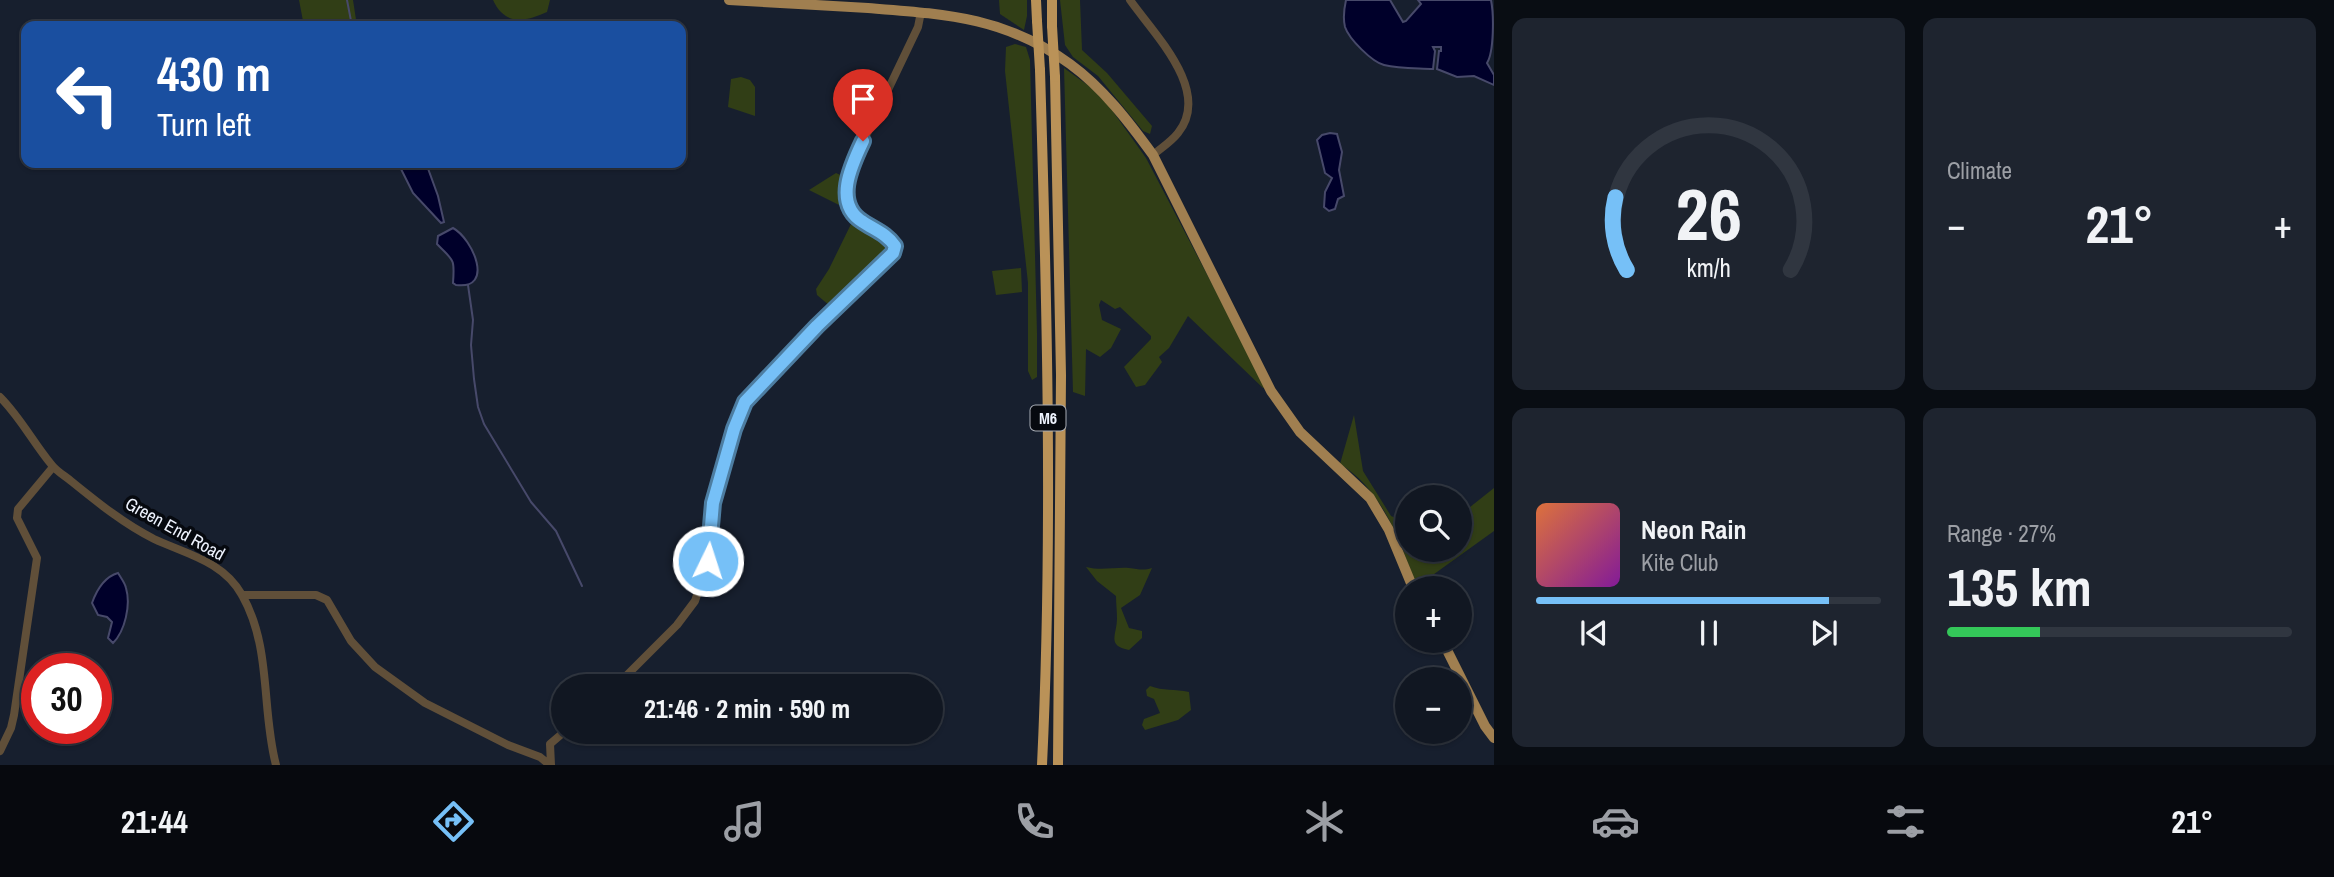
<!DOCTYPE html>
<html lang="en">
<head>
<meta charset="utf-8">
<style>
	body { margin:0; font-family:"Archivo Narrow",sans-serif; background:#1e242f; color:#f1f3f6; height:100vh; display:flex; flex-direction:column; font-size:26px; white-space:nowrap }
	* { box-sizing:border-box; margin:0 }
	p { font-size:23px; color:#9c9fa5 }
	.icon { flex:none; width:38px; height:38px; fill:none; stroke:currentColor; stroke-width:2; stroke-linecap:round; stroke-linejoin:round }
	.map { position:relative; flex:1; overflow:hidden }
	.sheet { display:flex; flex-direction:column; gap:18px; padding:18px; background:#090d13; width:840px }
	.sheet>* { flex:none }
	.top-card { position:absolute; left:21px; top:21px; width:665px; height:147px; border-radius:14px; box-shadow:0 2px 5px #0004,0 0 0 2px #303640; background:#1a4fa0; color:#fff; overflow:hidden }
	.controls { position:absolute; left:1395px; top:485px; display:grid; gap:14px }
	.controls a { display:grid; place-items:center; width:77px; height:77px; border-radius:50%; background:#111722; box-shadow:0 2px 5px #0004,0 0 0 2px #303640; font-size:35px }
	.speed { position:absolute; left:21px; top:653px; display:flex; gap:14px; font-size:35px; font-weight:700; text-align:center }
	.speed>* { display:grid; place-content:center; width:91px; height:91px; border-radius:50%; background:#111722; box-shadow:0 2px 5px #0004,0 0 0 2px #303640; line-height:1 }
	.speed .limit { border:10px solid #d22; background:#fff; color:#111 }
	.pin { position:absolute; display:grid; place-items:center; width:60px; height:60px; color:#fff; margin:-72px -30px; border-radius:50% 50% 50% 0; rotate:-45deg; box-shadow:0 0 7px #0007 }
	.pin .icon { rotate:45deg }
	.me { position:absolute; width:77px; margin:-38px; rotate:4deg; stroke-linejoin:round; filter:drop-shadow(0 0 5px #0008) }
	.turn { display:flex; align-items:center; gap:24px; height:147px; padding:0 21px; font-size:32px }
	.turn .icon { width:91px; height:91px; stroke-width:2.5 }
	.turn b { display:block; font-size:49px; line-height:60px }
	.big { font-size:52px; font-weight:700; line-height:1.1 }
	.sheet .card { flex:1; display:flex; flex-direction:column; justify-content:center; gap:10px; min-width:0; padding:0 24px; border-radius:14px; background:#1e242f }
	.sheet .dial { align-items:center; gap:0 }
	.dial svg { height:182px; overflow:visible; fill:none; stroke:#303640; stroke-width:7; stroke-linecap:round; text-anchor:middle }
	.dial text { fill:#f1f3f6; stroke:none }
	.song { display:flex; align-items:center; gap:21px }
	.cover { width:84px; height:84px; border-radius:10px; background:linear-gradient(135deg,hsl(20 70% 55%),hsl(290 70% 35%)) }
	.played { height:7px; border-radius:4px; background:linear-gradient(90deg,#76c0f7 85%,#303640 85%) }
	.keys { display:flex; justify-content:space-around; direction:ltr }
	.heat { display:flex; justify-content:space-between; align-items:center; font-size:38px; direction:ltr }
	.charge { height:10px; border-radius:5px; background:linear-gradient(90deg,#34c759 27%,#303640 0) }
	.sheet .tiles { flex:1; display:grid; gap:18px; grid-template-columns:repeat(2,1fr) }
	.trip { position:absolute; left:551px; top:674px; width:392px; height:70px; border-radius:35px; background:#111722; box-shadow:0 2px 5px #0004,0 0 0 2px #303640; font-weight:700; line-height:70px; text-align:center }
	.dock { display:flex; height:112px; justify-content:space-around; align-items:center; background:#07090e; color:#9c9fa5 }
	.dock .icon { width:49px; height:49px }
	.dock .active { color:#76c0f7 }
	.dock b { font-size:32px; color:#f1f3f6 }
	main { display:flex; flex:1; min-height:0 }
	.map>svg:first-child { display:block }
	.green { fill:#313e16 }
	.water { fill:#00002a; stroke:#47496a; stroke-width:2 }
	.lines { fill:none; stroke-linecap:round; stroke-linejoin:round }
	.stream { stroke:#47496a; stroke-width:2 }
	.minor { stroke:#604f39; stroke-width:8 }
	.major { stroke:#a07f50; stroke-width:10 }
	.highway { stroke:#ba9258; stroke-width:10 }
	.highway-bridge { stroke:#ba9258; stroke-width:10 }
	.route-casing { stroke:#4d7da1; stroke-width:18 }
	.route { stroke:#76c0f7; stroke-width:12 }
	.labels { text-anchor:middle; stroke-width:7; stroke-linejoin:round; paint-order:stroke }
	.shield { fill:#06090f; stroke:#a8adb6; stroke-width:2 }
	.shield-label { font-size:16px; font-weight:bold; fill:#eef3fe }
	.street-label { font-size:18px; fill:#eef3fe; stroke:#06090f }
</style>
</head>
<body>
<main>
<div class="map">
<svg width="1494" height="765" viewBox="0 0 1494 765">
	<rect width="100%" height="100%" fill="#171f2e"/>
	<path class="green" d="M 299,0 L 353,0 L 357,26 L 308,26 L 303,21 Z
		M 493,0 L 550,0 L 547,12 C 525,22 505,26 493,0 Z
		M 999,0 L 1027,0 L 1027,16 L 1024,30 L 1000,14 Z
		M 1060,0 L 1080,0 L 1082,50 L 1107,73 L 1152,126 L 1150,134 L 1143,131 L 1098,76 L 1073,57 L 1065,45 Z
		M 1015,44 L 1026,47 L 1030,60 L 1037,333 L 1037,377 L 1032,380 L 1028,371 L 1028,283 L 1005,71 L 1006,47 Z
		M 1064,68 L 1089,86 L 1109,106 L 1146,158 L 1266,387 L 1263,388 L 1188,316 L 1169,348 L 1159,357 L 1162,362 L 1145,385 L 1136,387 L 1124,367 L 1151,339 L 1151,336 L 1120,307 L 1115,309 L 1101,300 L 1099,305 L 1102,320 L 1121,329 L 1111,348 L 1100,357 L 1086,349 L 1085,396 L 1073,392 Z
		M 741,77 L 750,80 L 755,87 L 755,116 L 728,107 L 731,79 Z
		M 836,173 L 845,177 L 845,205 L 843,207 L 809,190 Z
		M 853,220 C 866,228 887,235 890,250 L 830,306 L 817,295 L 816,289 L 829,269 Z
		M 1021,268 L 1022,292 L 996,295 L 992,271 Z
		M 1354,415 L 1363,471 L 1391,516 L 1407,523 L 1407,550 L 1460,550 L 1460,515 L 1494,488 L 1494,531 L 1430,577 L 1420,582 L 1414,579 C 1398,536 1381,489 1340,464 Z
		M 1086,567 C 1101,571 1115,567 1129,568 C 1138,569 1143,571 1152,568 L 1140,595 L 1121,608 L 1129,628 L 1142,631 L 1142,638 L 1129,650 C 1106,646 1117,634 1117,619 C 1117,611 1116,603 1116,596 L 1097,581 Z
		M 1150,686 C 1163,691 1175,689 1189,692 L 1191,710 L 1178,720 L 1145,730 L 1142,725 L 1144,719 L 1160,713 L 1154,699 L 1147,696 L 1146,690 Z"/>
	<path class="water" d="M 1346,0 L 1390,0 L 1403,22 L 1406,21 L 1421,4 L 1418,0 L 1491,0 C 1494,15 1494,52 1487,63 L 1494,75 L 1494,85 L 1474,76 L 1457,77 L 1437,69 L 1439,51 L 1441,51 L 1441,47 L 1433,47 L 1435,51 L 1433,69 C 1417,68 1400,69 1384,65 C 1372,62 1349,39 1345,27 C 1343,19 1344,9 1346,0 Z
		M 1330,133 L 1337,134 L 1342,152 L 1339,170 L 1344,196 L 1338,199 L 1335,209 L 1329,211 L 1324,207 L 1325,192 L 1332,178 L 1325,173 L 1317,140 L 1322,135 Z
		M 398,163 L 426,163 L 438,196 L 444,222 L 441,223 L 413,193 Z
		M 453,228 C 473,239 495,290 456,285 L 453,283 C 455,257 453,261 437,244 L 438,236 Z
		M 118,573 C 121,578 125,583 126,588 C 131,605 125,631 113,643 L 108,638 L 112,622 L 107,617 L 98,615 L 92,603 C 97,589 104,577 118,573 Z"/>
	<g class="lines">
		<path class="stream" d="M 347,0 L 352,26
			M 468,285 L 473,320 L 471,345 L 474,379 L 478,407 L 484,424 L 531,502 L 556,531 L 582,586"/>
		<path class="minor" d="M 1130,0 C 1154,34 1212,91 1178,133 C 1171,142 1161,148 1153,155
			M 0,397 C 20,417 33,442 51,464 C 56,471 65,476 71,481 C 97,502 124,524 154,539 C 186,554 223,561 242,595 C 272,648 261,708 276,765
			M 242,595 L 316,595 L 327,600 L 351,641 L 375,667 L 425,703 L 508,745 L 540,757 L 550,765
			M 616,686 L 677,625 L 695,601 L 708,561 L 713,503 L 734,429 L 745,402 L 829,314 L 893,253 L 895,246 L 884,234 L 853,216 L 849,209 L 847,195 L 848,178 L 852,165 L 918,27 L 921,12
			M 0,751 L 11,728 L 14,715 L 37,558 L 17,518 L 18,509 L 53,467
			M 551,765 L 550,744 L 564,732"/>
		<path class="major" d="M 729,0 C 775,3 822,5 868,8 C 945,14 1005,17 1070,64 C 1103,88 1129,122 1153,155 L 1271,391 L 1300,432 L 1370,498 L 1389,530 L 1413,588
			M 1442,640 L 1485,726 L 1494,738"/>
		<path class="highway" d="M 1036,0 L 1037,21
			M 1052,26 L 1052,0
			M 1040,70 C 1047,302 1053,533 1042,765
			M 1055,77 L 1061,375 L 1058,765"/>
		<path class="highway-bridge" d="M 1037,21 L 1040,70
			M 1052,26 L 1055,77"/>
	</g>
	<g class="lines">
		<g class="route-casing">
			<path id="route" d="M 708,561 L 713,503 L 734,429 L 745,402 L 817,326 L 893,253 L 895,246 C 887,234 875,230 863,222 C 833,204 851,166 863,141"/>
		</g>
		<use href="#route" class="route"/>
	</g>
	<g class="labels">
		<rect class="shield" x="1030.5" y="405.5" width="35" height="25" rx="5"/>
		<g class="shield-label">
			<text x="1048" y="424">M6</text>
		</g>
		<g class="street-label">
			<text transform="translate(175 529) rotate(29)" y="6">Green End Road</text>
		</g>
	</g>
</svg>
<div class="controls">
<a><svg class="icon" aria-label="search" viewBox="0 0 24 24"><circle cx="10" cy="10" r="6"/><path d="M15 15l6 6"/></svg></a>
<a>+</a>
<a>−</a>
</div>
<div class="speed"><div class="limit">30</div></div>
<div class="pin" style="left:863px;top:141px;background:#d93025"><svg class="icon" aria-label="arrive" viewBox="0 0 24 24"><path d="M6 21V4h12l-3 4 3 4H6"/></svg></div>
<svg class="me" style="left:708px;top:561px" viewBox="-20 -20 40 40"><circle r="17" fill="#76c0f7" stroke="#fff" stroke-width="3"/><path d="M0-11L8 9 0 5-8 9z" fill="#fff"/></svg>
<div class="trip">21:46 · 2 min · 590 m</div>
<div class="top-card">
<div class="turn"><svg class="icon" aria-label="left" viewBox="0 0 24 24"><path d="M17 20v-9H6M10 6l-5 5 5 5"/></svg><div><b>430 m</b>Turn left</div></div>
</div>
</div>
<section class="sheet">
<div class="tiles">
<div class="card dial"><svg viewBox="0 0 100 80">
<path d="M14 69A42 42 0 1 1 86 69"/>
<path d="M14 69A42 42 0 0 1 9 37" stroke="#76c0f7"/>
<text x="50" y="56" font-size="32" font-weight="700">26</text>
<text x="50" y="72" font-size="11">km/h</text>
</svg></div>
<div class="card"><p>Climate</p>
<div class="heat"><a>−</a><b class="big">21°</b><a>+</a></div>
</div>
<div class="card">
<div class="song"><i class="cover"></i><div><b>Neon Rain</b><p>Kite Club</p></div></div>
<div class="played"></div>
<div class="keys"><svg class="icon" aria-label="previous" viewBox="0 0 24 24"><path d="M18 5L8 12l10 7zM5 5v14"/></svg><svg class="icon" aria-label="pause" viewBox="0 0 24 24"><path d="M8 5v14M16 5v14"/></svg><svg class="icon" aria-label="next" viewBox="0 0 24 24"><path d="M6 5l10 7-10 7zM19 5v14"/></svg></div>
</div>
<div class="card"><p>Range · 27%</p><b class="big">135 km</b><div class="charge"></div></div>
</div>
</section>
</main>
<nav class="dock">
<b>21:44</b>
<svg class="icon active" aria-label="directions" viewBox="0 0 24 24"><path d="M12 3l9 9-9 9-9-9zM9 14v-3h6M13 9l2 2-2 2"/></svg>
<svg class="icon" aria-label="music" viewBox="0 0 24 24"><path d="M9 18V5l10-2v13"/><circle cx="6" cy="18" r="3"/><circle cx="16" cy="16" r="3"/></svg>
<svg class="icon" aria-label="phone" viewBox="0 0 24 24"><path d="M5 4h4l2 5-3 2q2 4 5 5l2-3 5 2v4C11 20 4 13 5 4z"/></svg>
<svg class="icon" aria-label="climate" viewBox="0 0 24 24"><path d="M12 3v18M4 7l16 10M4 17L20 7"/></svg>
<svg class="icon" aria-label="car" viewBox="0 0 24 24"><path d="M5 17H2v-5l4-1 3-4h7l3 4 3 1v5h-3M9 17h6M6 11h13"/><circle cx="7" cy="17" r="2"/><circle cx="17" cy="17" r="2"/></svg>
<svg class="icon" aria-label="filters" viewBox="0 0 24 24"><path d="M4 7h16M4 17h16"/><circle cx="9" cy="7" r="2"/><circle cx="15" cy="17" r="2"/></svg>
<b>21°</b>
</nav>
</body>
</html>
